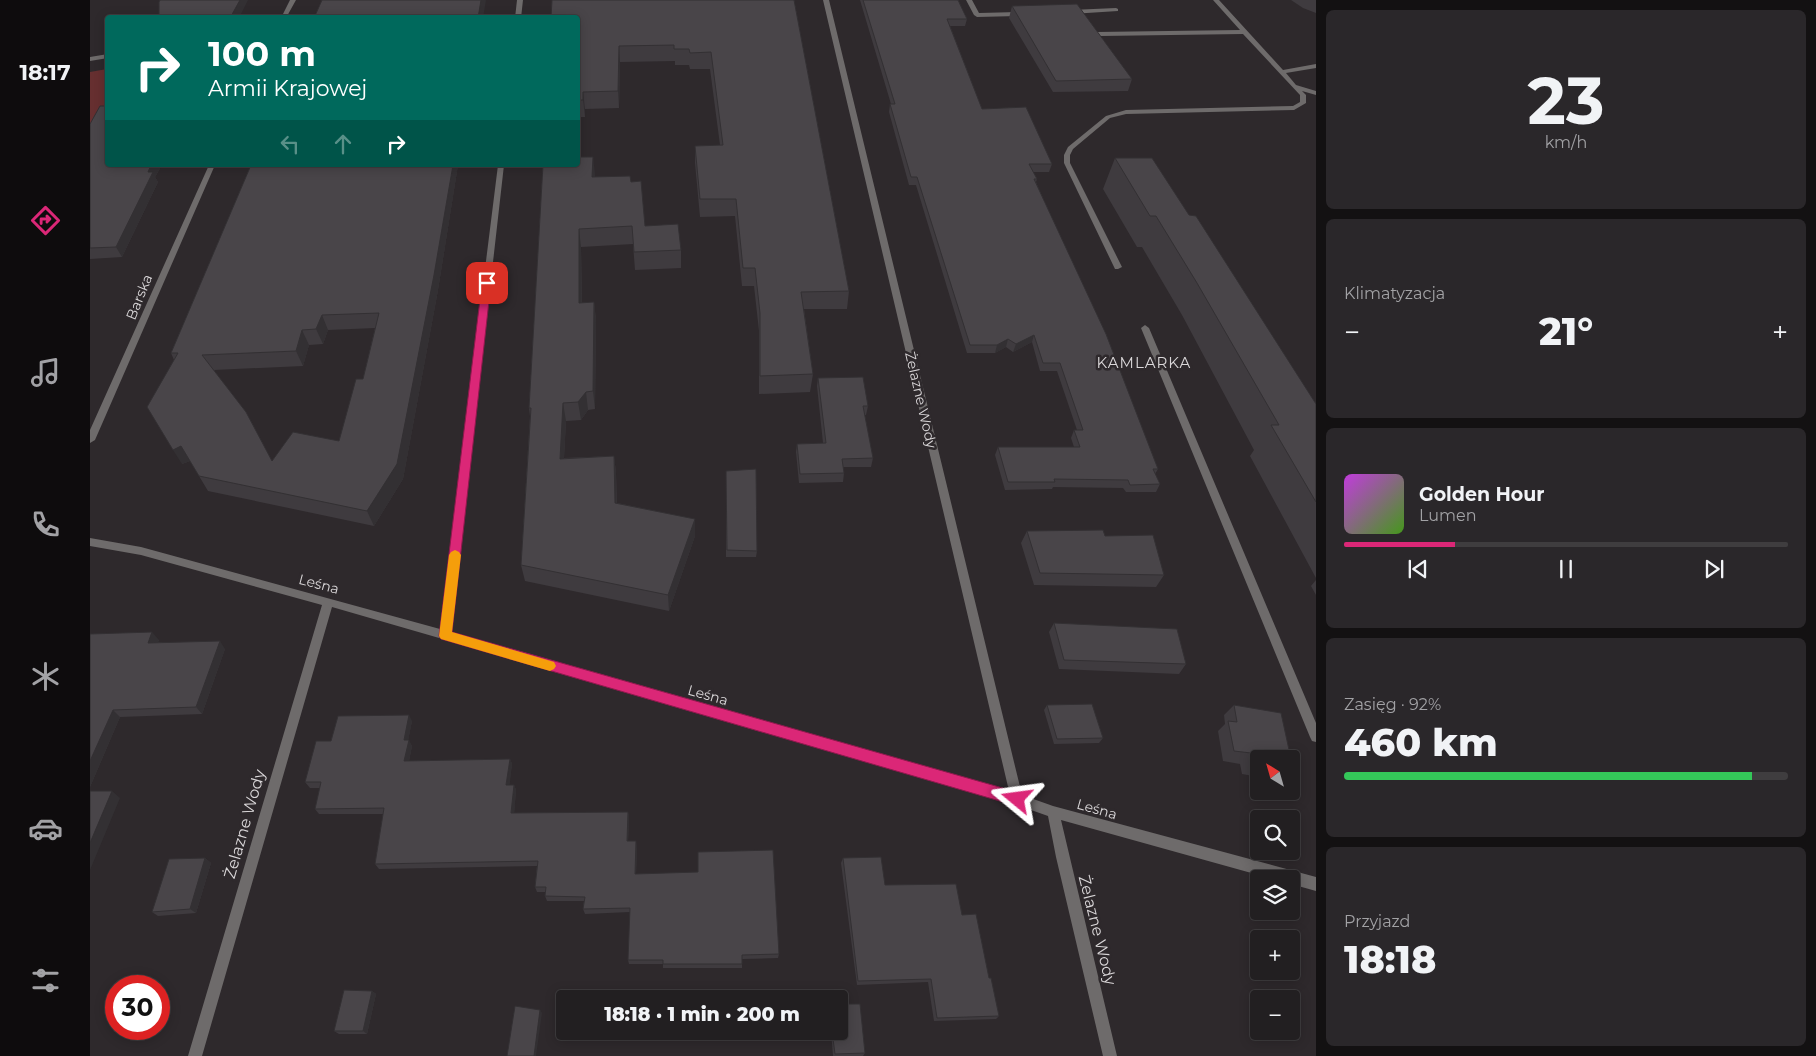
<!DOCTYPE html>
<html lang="pl">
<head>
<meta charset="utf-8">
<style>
	body { margin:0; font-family:Montserrat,sans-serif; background:#2a272a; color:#f1f3f6; height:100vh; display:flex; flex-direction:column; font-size:19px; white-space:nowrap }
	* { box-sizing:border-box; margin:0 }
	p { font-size:16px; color:#a2a2a5 }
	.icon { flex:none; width:28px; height:28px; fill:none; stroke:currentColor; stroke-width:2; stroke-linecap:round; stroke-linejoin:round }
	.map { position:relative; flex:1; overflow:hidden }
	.sheet { display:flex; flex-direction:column; gap:10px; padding:10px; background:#131112; width:500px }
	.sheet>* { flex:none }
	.top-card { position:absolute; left:15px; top:15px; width:475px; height:152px; border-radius:5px; box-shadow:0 2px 12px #0003,0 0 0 1px #3f3d3f; background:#00695c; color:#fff; overflow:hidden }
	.needle { width:32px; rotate:323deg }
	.fabs { position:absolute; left:1160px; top:750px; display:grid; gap:10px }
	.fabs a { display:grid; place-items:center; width:50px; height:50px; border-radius:5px; background:#221f21; box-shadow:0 2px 12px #0003,0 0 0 1px #3f3d3f; font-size:25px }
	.speed { position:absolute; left:15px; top:975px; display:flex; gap:10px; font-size:25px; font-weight:700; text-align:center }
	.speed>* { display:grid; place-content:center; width:65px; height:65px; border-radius:50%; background:#221f21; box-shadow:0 2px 12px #0003,0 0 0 1px #3f3d3f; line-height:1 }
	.speed .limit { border:8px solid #d22; background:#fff; color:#111 }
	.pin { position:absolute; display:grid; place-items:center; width:42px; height:42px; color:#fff; margin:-21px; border-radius:10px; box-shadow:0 2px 8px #0006 }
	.me { position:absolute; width:55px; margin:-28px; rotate:286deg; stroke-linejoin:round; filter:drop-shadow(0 0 4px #0008) }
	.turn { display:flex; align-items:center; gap:18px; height:105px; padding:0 20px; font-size:22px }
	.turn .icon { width:65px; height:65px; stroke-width:2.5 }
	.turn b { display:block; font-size:35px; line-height:42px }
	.lanes { display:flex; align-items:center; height:48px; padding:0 20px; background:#0003; justify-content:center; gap:25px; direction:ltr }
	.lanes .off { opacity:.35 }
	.big { font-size:38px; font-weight:800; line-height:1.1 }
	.sheet .tile { flex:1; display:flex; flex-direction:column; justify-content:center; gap:8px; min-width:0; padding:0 18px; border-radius:8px; background:#2a272a }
	.sheet .dial { align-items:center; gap:0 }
	.dial b { font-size:65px; line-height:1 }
	.song { display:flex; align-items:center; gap:15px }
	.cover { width:60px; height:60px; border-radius:8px; background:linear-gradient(135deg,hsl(290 70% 55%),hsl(100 70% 35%)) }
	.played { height:5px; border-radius:2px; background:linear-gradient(90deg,#db2777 25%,#3f3d3f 25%) }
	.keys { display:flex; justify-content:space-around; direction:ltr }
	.heat { display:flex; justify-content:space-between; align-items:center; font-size:28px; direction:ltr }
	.charge { height:8px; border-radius:4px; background:linear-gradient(90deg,#34c759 92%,#3f3d3f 0) }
	.trip { position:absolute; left:466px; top:990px; width:292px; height:50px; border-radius:5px; background:#221f21; box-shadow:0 2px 12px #0003,0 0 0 1px #3f3d3f; font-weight:800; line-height:50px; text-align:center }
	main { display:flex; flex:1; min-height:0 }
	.tabs { display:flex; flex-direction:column; width:90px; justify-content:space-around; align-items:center; background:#0e0c0d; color:#a2a2a5 }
	.tabs .icon { width:35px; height:35px }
	.tabs .on { color:#db2777 }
	.tabs b { font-size:22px; color:#f1f3f6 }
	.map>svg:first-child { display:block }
	.green { fill:#662f30 }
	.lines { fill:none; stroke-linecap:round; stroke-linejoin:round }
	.service { fill:#6e6b6b; fill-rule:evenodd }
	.minor { fill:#6e6b6b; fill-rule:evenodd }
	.wall { fill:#3f3b3f; fill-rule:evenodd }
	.shaded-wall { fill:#333033 }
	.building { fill:#494549; stroke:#333033; fill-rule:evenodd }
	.route { fill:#db2777; stroke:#8e194d }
	.slow { fill:#f59e0b }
	.labels { text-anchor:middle; stroke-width:5; stroke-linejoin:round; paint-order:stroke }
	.street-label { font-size:14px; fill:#dad7d9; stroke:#2e292c }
	.neighbourhood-label { font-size:15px; letter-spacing:1px; fill:#dad7d9; stroke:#2e292c }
	.near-street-label { font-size:16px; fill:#dad7d9; stroke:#2e292c }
</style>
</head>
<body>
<main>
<nav class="tabs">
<b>18:17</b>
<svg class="icon on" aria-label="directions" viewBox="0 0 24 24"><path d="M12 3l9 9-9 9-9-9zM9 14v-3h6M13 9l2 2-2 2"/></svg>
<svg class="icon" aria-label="music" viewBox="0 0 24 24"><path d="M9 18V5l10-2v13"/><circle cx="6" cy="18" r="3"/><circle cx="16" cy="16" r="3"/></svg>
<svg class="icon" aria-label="phone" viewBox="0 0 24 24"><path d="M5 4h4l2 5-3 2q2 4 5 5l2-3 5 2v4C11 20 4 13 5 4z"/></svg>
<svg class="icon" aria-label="climate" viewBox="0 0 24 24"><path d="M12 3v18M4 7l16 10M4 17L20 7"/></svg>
<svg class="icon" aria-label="car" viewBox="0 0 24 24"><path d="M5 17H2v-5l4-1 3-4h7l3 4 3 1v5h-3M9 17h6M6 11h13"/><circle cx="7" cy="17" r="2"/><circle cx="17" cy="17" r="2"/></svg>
<svg class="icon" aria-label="filters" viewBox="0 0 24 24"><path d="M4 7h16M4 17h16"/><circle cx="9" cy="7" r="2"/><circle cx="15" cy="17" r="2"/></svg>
</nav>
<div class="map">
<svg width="1226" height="1056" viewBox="0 0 1226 1056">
	<rect width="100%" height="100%" fill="#2e292c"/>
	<path class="green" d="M 17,69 L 17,113 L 0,140 L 0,72 Z"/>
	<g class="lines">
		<path class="service" d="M 876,0 L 882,0 L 889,13 L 932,12 L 935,14 L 932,16 L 887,17 L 884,15 Z
			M 1123,0 L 1129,0 L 1193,70 L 1226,64 L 1226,68 L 1196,73 L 1206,85 L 1226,91 L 1226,95 L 1212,91 L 1216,95 L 1216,103 L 1204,110 L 1036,114 L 1020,118 L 983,149 L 980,155 L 980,163 L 1032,267 L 1028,269 L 1025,269 L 974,163 L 974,155 L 978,147 L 1016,116 L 1036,110 L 1203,106 L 1210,102 L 1210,95 L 1153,34 L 1010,36 L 1014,41 L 1011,43 L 1003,34 L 1006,32 L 1150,30 Z
			M 1026,8 L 1028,9 L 1028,11 L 981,14 L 978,12 L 981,10 Z
			M 1055,325 L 1059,328 L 1226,723 L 1226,742 L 1222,741 L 1220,737 L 1051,328 Z"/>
		<path class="minor" d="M 200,0 L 206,0 L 196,18 L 191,18 Z
			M 427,0 L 433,0 L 431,18 L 425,18 Z
			M 733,0 L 739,0 L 932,795 L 963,806 L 1226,877 L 1226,891 L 1201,884 L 1201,879 L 1183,879 L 971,820 L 1027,1056 L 1013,1056 L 966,857 L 958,816 L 927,805 L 242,607 L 112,1056 L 98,1056 L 232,605 L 51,555 L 0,546 L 0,538 L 51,547 L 350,629 L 408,165 L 414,165 L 361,632 L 919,791 Z
			M 18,54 L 18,58 L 0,61 L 0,57 Z
			M 119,165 L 125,165 L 5,440 L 0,443 L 0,430 Z"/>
	</g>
	<path class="wall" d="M 704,0 L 759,291 L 757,309 L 714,309 L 723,374 L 720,392 L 669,394 L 669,331 L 664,286 L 652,286 L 645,216 L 610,217 L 605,163 L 605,146 L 630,145 L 620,69 L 600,69 L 599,65 L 585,65 L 585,61 L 530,62 L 529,108 L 495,109 L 495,117 L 488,117 L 488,18 Z
		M 770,0 L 868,0 L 877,19 L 875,26 L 860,26 L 892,109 L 962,164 L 959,172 L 943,172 L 947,179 L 946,182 L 1068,469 L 1065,474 L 1070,484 L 1066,492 L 1036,492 L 1033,488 L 963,487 L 962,489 L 915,490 L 905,455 L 908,447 L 984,447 L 981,438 L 984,430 L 987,430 L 967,371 L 950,371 L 942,342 L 923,352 L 916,347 L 905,353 L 877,353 L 826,185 L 819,185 L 799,112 L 800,104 L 801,104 Z
		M 1201,0 L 1226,0 L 1226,13 L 1213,8 Z
		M 922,6 L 1042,79 L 1038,91 L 963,92 L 919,18 Z
		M 0,124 L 18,165 L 72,165 L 65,177 L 68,182 L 32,257 L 0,259 Z
		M 1025,158 L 1099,215 L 1226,404 L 1226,578 L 1160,456 L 1164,450 L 1092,315 L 1052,247 L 1047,247 L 1013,189 Z
		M 161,165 L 368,165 L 348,290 L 313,479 L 284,526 L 118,491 L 100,461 L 92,464 L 84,360 L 81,353 ZM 285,328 L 273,379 L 249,441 L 182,461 L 124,370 L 213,366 L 219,345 L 233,344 L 238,330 Z
		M 453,165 L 505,174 L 505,177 L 541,182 L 555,226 L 591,250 L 591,268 L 545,270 L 543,244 L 491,247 L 492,303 L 504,302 L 506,320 L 505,409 L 498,410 L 491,420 L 476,421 L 474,458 L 524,456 L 526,473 L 527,503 L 605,519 L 605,536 L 579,611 L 435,581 L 431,565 L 440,416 L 439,408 Z
		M 728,378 L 778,406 L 776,415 L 774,415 L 783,458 L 781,467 L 753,467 L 754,473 L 753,482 L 709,483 L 706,452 L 707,444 L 733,443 L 727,386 Z
		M 636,471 L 667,551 L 666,557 L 636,557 Z
		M 937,531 L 1015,536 L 1074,575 L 1066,587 L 944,585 L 931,543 Z
		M 1226,580 L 1226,595 L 1221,586 Z
		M 964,623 L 1096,664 L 1089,674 L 969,669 L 959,632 Z
		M 0,634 L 69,640 L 68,642 L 135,649 L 112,714 L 30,717 L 0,787 Z
		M 957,705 L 1013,738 L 1009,743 L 964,744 L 954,710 Z
		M 1144,705 L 1169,759 L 1169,777 L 1152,774 L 1150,764 L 1133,761 L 1128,731 L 1135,724 L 1134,715 Z
		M 322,721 L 318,740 L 322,746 L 319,761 L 420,759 L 422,764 L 419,785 L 424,785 L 426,790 L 424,813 L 538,812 L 539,817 L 538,841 L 547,846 L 546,874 L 689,954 L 688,958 L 652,959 L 652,968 L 573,968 L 573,964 L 539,964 L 538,960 L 540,912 L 495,914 L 493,909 L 494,901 L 457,901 L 455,896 L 455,892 L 447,892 L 445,887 L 447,866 L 289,869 L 285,864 L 293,814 L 229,814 L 225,809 L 230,788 L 220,788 L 215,782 L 241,741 Z
		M 115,858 L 121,863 L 106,913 L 68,916 L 62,912 Z
		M 753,858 L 795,885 L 872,915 L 899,978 L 909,1016 L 906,1019 L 844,1021 L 838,982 L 767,985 L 751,863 Z
		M 282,991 L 286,994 L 277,1034 L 249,1034 L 244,1031 Z
		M 741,1031 L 750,1031 L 775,1053 L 773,1056 L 743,1056 Z"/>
	<path class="shaded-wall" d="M 150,0 L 158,0 L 149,18 L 140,18 Z
		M 391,0 L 396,0 L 393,18 L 388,18 Z
		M 529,46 L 530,62 L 529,108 L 528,91 Z
		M 493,92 L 495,109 L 495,117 L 493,100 Z
		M 503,157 L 505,174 L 504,195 L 502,177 Z
		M 61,165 L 72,165 L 65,177 L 68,182 L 32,257 L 26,247 L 58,172 Z
		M 363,165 L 368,165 L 348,290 L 313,479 L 284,526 L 277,511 Z
		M 489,229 L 491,247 L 492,321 L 489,303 Z
		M 504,302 L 506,320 L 505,409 L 503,391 Z
		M 232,315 L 238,330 L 233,344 L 226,329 Z
		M 212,330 L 219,345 L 213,366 L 206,351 Z
		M 944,335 L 942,342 L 923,352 L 926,344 Z
		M 918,339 L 916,347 L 905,353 L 907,345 Z
		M 496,392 L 498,410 L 491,420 L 488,402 Z
		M 473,403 L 476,421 L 473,476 L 470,459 Z
		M 91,446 L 100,461 L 92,464 L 83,450 Z
		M 524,456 L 526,473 L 527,520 L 525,503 Z
		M 605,519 L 605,536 L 579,611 L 578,595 Z
		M 62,632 L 69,640 L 64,650 L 58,643 Z
		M 130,641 L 135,649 L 112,714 L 106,707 Z
		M 23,710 L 30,717 L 0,787 L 0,761 Z
		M 319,715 L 322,721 L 317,746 L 314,740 Z
		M 319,740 L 322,746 L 318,766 L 314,761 Z
		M 420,759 L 422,764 L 419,791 L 416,785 Z
		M 424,785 L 426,790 L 424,818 L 421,813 Z
		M 22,791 L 30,798 L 0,870 L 0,843 Z
		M 538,812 L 539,817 L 538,846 L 537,841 Z
		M 546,841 L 547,846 L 546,878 L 545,874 Z
		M 115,858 L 121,863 L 106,913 L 100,909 Z
		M 282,991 L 286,994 L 277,1034 L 273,1031 Z
		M 450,1010 L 452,1013 L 446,1056 L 444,1056 Z"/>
	<path class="building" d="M 70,0 L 150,0 L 140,18 L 69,18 L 69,2 Z
		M 232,0 L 391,0 L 388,18 L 224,18 Z
		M 462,0 L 704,0 L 759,291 L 711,292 L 723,374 L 670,376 L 670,313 L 665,268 L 653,268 L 646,199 L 610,199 L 605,146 L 633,145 L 621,52 L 600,53 L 599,49 L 584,49 L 584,45 L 529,46 L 528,91 L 493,92 L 493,100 L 488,100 L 488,18 L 461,18 Z
		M 773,0 L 868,0 L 877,19 L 857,19 L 892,109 L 936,107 L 962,164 L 939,164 L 947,179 L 944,179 L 1016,334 L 1068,469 L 1063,469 L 1070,484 L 1040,485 L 1038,480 L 964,479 L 965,482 L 918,482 L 908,447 L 990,447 L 984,430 L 993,430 L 970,363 L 953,363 L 944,335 L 926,344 L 918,339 L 907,345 L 880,345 L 827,177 L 821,177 L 800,104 L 805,104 Z
		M 987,4 L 1042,79 L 966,81 L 922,6 Z
		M 10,106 L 18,106 L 18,165 L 61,165 L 58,172 L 63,172 L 26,247 L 0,248 L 0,124 Z
		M 488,157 L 503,157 L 502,177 L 540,176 L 541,182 L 551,181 L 555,226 L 588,224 L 591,250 L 544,252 L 542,226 L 489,229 L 489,303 L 504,302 L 503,391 L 496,392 L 488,402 L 473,403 L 470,459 L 524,456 L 525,503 L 605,519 L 578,595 L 431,565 L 441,408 L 439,408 L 453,165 L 488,165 Z
		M 1025,158 L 1062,158 L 1099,215 L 1106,216 L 1226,404 L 1226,502 L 1181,425 L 1189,425 L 1107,283 L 1066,216 L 1060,216 Z
		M 161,165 L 363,165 L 344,275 L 307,464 L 277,511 L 109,476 L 91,446 L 83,450 L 57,407 L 88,353 L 81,353 ZM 289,313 L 273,379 L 266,379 L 249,441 L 203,432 L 182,461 L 156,412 L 112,355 L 206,351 L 212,330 L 226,329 L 232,315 Z
		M 773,377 L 778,406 L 773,406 L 783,458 L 752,459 L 754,473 L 710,474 L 707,444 L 736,443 L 728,378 Z
		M 666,469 L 667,551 L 637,550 L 636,471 Z
		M 1013,530 L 1015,536 L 1063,535 L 1074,575 L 950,573 L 937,531 Z
		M 964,623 L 1087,629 L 1096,664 L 974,660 Z
		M 62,632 L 58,643 L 130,641 L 106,707 L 23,710 L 0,761 L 0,634 Z
		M 1002,704 L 1013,738 L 967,739 L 957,705 Z
		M 1144,705 L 1191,713 L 1201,759 L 1169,759 L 1169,765 L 1162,764 L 1161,753 L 1144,751 L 1138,721 L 1147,722 Z
		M 319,715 L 314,740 L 319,740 L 314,761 L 420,759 L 416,785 L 424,785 L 421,813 L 538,812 L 537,841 L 546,841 L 545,874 L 608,872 L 608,852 L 683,850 L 689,954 L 652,955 L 652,964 L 573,964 L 573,960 L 538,960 L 540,908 L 493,909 L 495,897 L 455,896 L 456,887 L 445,887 L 448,861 L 285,864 L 294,808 L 225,809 L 231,782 L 215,782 L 226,741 L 241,741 L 248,716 Z
		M 1201,761 L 1203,771 L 1201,771 Z
		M 0,791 L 22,791 L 0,843 Z
		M 791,857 L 795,885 L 866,884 L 872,915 L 886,914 L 899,978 L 901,978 L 909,1016 L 847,1018 L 841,979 L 768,981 L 753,858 Z
		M 115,858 L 100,909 L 62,912 L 79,859 Z
		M 254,990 L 282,991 L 273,1031 L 244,1031 Z
		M 750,1004 L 770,1004 L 775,1053 L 745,1054 L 742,1031 L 750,1031 Z
		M 425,1006 L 450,1010 L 444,1056 L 417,1056 Z"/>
	<path class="route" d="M 397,280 L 401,283 L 362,632 L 927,792 L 932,794 L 934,799 L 932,804 L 927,806 L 351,639 L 349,636 L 392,283 Z"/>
	<path class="slow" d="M 365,550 L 369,552 L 371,555 L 362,632 L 464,662 L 466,666 L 464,669 L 460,671 L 351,639 L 349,636 L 359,555 L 361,552 Z"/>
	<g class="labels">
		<g class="street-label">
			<text transform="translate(49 297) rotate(-68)" y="5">Barska</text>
			<text transform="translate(831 400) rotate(77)" y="5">Żelazne Wody</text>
			<text transform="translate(229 584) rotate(15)" y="5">Leśna</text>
			<text transform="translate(618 695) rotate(16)" y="5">Leśna</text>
			<text transform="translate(1007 809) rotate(16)" y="5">Leśna</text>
		</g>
		<g class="neighbourhood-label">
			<text x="1054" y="368">KAMLARKA</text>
		</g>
		<g class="near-street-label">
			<text transform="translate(154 824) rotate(-74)" y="6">Żelazne Wody</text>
			<text transform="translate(1008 930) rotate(76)" y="6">Żelazne Wody</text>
		</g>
	</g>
</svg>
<div class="fabs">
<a><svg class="needle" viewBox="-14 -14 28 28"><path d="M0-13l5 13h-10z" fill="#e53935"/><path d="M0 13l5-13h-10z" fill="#a2a2a5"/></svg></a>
<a><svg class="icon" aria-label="search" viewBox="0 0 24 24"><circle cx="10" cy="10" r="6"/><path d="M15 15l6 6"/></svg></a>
<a><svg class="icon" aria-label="layers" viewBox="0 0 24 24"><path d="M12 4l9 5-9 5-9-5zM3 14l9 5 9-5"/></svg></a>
<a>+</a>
<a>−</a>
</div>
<div class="speed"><div class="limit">30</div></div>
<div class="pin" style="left:397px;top:283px;background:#d93025"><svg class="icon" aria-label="arrive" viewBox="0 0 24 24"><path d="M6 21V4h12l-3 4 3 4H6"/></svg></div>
<svg class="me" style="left:927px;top:799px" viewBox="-20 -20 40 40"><path d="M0-17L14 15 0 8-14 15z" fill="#db2777" stroke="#fff" stroke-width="4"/></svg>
<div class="trip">18:18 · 1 min · 200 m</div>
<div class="top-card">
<div class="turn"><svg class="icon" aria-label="right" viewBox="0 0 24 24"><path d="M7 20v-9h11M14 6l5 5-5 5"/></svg><div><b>100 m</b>Armii Krajowej</div></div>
<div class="lanes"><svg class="icon off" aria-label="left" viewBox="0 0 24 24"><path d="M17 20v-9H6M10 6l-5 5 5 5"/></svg><svg class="icon off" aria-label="ahead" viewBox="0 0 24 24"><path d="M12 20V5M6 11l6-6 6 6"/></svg><svg class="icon" aria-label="right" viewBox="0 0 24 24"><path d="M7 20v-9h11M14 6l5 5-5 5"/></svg></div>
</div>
</div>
<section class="sheet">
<div class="tile dial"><b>23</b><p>km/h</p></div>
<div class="tile"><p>Klimatyzacja</p>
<div class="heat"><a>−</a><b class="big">21°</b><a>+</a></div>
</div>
<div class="tile">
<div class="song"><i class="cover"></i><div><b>Golden Hour</b><p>Lumen</p></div></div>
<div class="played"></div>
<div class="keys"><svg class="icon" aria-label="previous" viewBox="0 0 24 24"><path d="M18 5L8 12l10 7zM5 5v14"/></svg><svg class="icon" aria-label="pause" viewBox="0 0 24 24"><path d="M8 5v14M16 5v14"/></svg><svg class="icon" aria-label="next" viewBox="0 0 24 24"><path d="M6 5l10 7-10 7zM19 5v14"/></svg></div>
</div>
<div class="tile"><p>Zasięg · 92%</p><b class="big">460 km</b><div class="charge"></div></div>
<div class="tile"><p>Przyjazd</p><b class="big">18:18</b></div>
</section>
</main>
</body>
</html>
